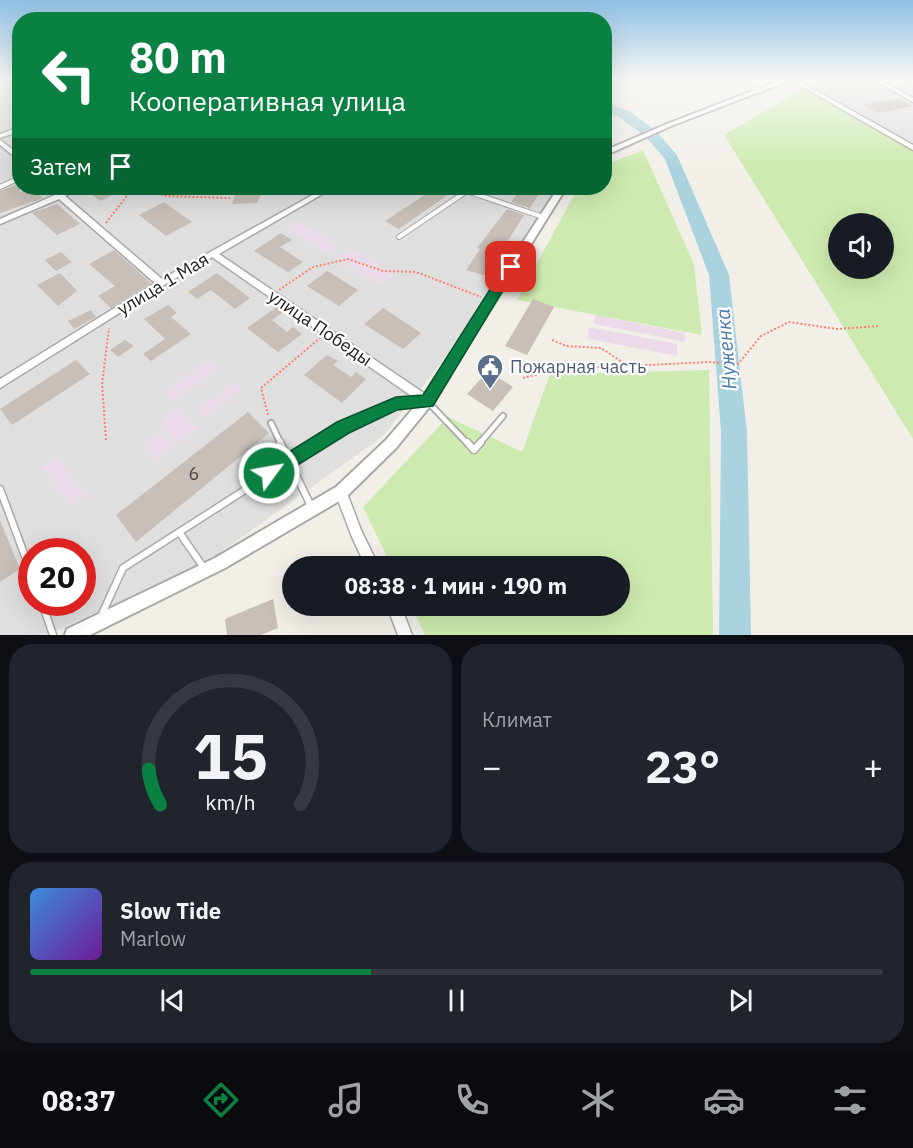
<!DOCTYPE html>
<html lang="ru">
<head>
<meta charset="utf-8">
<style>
	body { margin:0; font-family:"IBM Plex Sans",sans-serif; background:#20242c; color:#f1f3f6; height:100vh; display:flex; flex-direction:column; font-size:22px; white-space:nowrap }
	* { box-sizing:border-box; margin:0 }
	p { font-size:20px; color:#9ea1a6 }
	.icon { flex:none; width:33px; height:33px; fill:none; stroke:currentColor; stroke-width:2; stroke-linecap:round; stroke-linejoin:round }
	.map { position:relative; height:635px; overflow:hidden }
	.panel { display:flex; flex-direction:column; gap:9px; padding:9px; background:#0d0f14; flex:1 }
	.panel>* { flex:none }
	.banner { position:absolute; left:12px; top:12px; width:600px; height:183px; border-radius:24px; box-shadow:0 6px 24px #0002; background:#0b8043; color:#fff; overflow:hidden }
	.controls { position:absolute; left:828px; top:213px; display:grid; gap:12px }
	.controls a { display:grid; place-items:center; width:66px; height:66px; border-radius:50%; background:#171b24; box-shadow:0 6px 24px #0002; font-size:30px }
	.speed { position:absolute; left:18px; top:538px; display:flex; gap:12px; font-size:30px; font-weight:700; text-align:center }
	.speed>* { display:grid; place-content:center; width:78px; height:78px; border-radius:50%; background:#171b24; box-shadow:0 6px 24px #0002; line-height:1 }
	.speed .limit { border:9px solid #d22; background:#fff; color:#111 }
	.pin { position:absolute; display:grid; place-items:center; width:51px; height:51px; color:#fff; margin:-26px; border-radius:12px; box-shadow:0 3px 9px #0006 }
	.me { position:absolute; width:66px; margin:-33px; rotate:58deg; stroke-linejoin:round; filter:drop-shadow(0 0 4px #0008) }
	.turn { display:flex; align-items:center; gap:21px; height:126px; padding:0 18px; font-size:27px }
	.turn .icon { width:78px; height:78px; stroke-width:2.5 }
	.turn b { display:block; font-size:42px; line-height:51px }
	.then { display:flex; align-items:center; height:57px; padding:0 18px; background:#0003; gap:12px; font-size:22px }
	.big { font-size:45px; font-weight:700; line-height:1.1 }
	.panel .card { flex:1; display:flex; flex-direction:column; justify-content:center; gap:9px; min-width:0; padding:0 21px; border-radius:24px; background:#20242c }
	.panel .dial { align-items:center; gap:0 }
	.dial svg { height:156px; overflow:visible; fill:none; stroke:#363941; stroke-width:7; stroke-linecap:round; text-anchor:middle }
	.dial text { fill:#f1f3f6; stroke:none }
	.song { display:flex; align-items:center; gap:18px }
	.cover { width:72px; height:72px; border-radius:9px; background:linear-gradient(135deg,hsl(210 70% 55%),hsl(280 70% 35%)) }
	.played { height:6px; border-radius:3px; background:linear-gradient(90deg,#0b8043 40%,#363941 40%) }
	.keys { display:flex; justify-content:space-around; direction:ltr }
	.heat { display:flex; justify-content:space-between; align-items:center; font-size:33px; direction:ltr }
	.panel .tiles { flex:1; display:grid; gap:9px; grid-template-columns:1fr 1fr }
	.card:last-child { grid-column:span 2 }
	.trip { position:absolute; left:282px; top:556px; width:348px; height:60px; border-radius:30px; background:#171b24; box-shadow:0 6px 24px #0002; font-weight:700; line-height:60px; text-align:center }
	.tab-bar { display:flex; height:96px; justify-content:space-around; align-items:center; background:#090b0e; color:#9ea1a6 }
	.tab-bar .icon { width:42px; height:42px }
	.tab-bar .active { color:#0b8043 }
	.tab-bar b { font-size:27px; color:#f1f3f6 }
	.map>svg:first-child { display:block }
	.residential { fill:#e0dfdf; fill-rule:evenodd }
	.industrial { fill:#ebdbe8 }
	.grass { fill:#cdebb0; fill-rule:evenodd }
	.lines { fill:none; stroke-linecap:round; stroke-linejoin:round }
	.river { fill:#aad3df; fill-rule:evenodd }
	.building { fill:#c7bfb8 }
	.service-far3-casing { stroke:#a9a9a9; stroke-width:5 }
	.service-far2-casing { stroke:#a9a9a9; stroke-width:6 }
	.service-far1-casing { stroke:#a9a9a9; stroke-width:8 }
	.service-casing { stroke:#a9a9a9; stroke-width:9 }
	.minor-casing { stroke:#a9a9a9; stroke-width:3 }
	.tertiary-casing { stroke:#a9a9a9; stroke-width:4 }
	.path { stroke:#fa8072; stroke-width:2; stroke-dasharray:2 2; stroke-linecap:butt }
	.service-far3 { stroke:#fff; stroke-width:3 }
	.service-far2 { stroke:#fff; stroke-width:4 }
	.service-far1 { stroke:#fff; stroke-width:4.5 }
	.service { stroke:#fff; stroke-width:6 }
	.minor { fill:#fff; fill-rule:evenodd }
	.tertiary { fill:#fff; fill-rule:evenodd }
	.route { fill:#0b8043; stroke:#07532c; stroke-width:1.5 }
	.labels { text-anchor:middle; stroke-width:4.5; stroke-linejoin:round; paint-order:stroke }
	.street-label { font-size:18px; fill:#222; stroke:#fff }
	.service-label { font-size:18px; fill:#4e5e75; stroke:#fff; text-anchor:start }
	.near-number-label { font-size:18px; fill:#4b4948 }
	.water-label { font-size:20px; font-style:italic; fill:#4a7aab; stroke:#fff }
</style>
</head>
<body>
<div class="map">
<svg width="913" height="635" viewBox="0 0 913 635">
	<rect width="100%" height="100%" fill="#f2efe9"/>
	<path class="residential" d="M 0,79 L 19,79 L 20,188 L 561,188 L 461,338 L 383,436 L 210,560 L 47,635 L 0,635 ZM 32,552 L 82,552 L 82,603 L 32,603 Z
		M 825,79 L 913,79 L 913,143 L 815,88 Z"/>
	<path class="industrial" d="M 297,221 L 338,246 L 326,253 L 287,227 Z
		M 356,251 L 393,275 L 380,284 L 336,258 Z
		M 595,315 L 685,333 L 685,342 L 594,324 Z
		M 589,327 L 677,344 L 677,356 L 588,339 Z
		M 209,360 L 217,369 L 174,401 L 165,393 Z
		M 234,382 L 242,387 L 206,419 L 199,410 Z
		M 178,406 L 196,428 L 177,443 L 159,424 Z
		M 160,433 L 175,446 L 158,460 L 142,445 Z
		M 58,458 L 84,496 L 70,507 L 43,467 Z"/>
	<path class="grass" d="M 804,88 L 913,150 L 913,439 L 724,135 ZM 838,224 L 884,224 L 884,268 L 838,268 Z
		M 643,150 L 694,264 L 702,335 L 517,300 L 578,188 L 604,188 L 605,165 Z
		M 709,370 L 713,635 L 425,635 L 411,606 L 620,606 L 620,567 L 392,567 L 363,507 L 448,417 L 522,452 L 550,374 Z"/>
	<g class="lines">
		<path class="river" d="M 604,103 L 629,111 L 656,131 L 677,155 L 729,275 L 747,432 L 751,635 L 719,635 L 721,432 L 709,275 L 665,159 L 646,137 L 619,117 L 604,112 Z"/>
	</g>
	<path class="building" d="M 899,98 L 913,106 L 877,113 L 863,105 Z
		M 20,183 L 20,192 L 30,188 L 43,198 L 0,213 L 0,191 Z
		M 82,188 L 109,188 L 117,193 L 101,201 Z
		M 247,188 L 264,188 L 257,203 L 232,204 L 237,190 Z
		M 435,188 L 449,194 L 399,229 L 385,221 Z
		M 521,188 L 543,188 L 530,208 L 511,202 Z
		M 164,202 L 192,222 L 166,236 L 139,215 Z
		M 57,204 L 80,224 L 57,235 L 32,213 Z
		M 507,209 L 524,215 L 498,257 L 506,259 L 494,278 L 466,270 L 480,249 L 477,248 Z
		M 281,233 L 292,240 L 280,247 L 303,262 L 288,272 L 254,251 Z
		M 114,250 L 151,283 L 111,308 L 98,296 L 115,286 L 89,264 Z
		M 61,252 L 72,262 L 56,271 L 45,260 Z
		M 327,271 L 358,290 L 339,306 L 307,286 Z
		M 60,273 L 77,291 L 58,306 L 37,285 Z
		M 217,273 L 250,298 L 235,309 L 211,290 L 197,299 L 188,292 Z
		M 533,299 L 554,307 L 527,355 L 505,346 Z
		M 168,305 L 177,313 L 171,317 L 191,334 L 151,361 L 143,354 L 165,339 L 144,319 Z
		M 278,306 L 285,311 L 272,320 L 287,332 L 293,327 L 302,334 L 278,352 L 247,328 Z
		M 383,308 L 421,333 L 403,349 L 364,324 Z
		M 91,310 L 96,317 L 74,329 L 68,321 Z
		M 125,340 L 134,346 L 118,357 L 110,350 Z
		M 327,355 L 338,361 L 333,365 L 351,377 L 356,372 L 366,379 L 342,403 L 304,375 Z
		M 76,360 L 90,374 L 12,425 L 0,409 Z
		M 488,371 L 513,387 L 493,411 L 467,394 Z
		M 248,412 L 269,433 L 136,542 L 116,515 Z
		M 0,520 L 20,569 L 0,582 Z
		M 273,599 L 278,628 L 261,635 L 227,635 L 225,619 Z"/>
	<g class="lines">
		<g class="service-far3-casing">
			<path id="service-far3" d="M 751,87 L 760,92"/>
		</g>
		<g class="service-far2-casing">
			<path id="service-far2" d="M 0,187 L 20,178
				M 458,188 L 543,217
				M 399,237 L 467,191"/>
		</g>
		<g class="service-far1-casing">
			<path id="service-far1" d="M 271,423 L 281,444
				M 318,444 L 343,428 L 396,403 L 427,401 L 468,444
				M 479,444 L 503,416"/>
		</g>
		<g class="service-casing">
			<path id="service" d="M 280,442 L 311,506
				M 467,442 L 474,450 L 481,442
				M 0,489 L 32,575
				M 179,532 L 204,568
				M 42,603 L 53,635
				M 102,614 L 123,568 L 320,442"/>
		</g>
		<g class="minor-casing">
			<path id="minor" d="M 789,79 L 796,79 L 913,145 L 913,150 Z
				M 872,79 L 879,79 L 913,98 L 913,102 Z
				M 20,127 L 20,131 L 0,138 L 0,134 Z
				M 0,140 L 20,155 L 20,161 L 0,145 Z
				M 47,188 L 55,188 L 61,193 L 72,188 L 80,188 L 79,189 L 65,196 L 162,279 L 325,188 L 332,188 L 331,189 L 219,254 L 431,398 L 432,401 L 431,404 L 427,405 L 423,404 L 212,257 L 164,285 L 0,388 L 0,379 L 155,283 L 59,199 L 0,224 L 0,219 L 55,195 Z
				M 341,486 L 345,488 L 361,530 L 379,567 L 366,567 L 352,537 L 335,492 L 337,488 Z
				M 387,606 L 401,606 L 412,635 L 398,635 Z"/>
		</g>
		<g class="tertiary-casing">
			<path id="tertiary" d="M 783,79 L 793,79 L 671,126 L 604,156 L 604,151 L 667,124 Z
				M 558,188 L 566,188 L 431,405 L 396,448 L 346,497 L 225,568 L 90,635 L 65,635 L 67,629 L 215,558 L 336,487 L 386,440 L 423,397 Z"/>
		</g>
		<path class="path" d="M 156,188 L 163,196 L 230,198
			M 106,223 L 133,188
			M 279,290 L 313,267 L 348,259 L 383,271 L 416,272 L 481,297
			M 552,340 L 566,346 L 601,348 L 628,366 L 708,362 L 738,364 L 761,336 L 789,322 L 837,329 L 878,326
			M 523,378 L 562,368 L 628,366
			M 268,415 L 261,388 L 320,338
			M 106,440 L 102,384 L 109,328"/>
		<use href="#service-far3" class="service-far3"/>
		<use href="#service-far2" class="service-far2"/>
		<use href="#service-far1" class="service-far1"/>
		<use href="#service" class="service"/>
		<use href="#minor" class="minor"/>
		<use href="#tertiary" class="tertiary"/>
	</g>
	<linearGradient id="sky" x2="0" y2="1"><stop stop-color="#8fc0e4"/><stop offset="0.47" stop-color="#f9f8f5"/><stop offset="1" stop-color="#f9f8f5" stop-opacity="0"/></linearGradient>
	<rect width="913" height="168" fill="url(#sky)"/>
	<path class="route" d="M 511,262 L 517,267 L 433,406 L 397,410 L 349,433 L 275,479 L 269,482 L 263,479 L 261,473 L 263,468 L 337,422 L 396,397 L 423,395 L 506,264 Z"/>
	<defs>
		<g id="civic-pin" transform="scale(1.35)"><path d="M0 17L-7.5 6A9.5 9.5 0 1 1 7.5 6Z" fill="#5c6f8a" stroke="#fff"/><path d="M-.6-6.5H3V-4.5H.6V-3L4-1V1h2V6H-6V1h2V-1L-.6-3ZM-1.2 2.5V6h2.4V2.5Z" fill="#fff"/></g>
	</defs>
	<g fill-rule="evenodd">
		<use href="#civic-pin" x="490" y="367"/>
	</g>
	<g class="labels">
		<g class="street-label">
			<text transform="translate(163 284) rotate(-31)" y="6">улица 1 Мая</text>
			<text transform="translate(320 328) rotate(34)" y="6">улица Победы</text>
		</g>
		<g class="service-label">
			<text x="510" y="373">Пожарная часть</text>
		</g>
		<g class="near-number-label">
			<text x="194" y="480">6</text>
		</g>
		<g class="water-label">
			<text transform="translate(726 349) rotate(-95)" y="7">Нуженка</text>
		</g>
	</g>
</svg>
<div class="controls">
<a><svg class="icon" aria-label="sound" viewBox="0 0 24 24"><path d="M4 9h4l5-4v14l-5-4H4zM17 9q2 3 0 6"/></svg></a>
</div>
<div class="speed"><div class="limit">20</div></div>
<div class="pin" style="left:511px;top:267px;background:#d93025"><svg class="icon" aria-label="arrive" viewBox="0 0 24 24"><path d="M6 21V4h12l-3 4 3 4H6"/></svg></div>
<svg class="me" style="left:269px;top:473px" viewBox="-20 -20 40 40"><circle r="17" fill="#0b8043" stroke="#fff" stroke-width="3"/><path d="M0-11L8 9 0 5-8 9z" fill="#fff"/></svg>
<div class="trip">08:38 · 1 мин · 190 m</div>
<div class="banner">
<div class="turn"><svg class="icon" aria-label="left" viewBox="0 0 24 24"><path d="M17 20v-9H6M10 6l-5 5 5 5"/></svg><div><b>80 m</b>Кооперативная улица</div></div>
<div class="then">Затем<svg class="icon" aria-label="arrive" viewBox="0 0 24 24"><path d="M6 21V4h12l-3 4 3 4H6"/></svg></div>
</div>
</div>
<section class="panel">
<div class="tiles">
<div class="card dial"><svg viewBox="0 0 100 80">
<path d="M14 69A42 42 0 1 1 86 69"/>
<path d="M14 69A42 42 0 0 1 8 51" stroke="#0b8043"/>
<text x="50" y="56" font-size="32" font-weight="700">15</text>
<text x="50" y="72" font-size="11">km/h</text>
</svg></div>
<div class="card"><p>Климат</p>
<div class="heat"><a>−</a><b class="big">23°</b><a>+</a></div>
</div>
<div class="card">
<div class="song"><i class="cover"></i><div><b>Slow Tide</b><p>Marlow</p></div></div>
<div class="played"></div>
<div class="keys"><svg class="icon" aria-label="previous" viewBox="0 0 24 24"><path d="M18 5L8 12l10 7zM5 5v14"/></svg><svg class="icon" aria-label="pause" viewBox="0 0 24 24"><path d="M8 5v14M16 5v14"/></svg><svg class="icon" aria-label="next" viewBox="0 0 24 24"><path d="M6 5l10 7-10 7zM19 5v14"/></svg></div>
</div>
</div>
</section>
<nav class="tab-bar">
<b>08:37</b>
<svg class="icon active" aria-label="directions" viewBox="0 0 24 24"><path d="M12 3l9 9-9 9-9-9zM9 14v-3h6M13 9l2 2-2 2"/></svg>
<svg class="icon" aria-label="music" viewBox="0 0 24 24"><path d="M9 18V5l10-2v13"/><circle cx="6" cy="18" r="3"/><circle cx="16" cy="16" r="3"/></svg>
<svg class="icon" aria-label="phone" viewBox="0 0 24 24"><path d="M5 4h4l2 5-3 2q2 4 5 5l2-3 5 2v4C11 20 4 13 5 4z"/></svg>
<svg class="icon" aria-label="climate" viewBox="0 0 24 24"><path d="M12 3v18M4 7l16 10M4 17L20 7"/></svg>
<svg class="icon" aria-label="car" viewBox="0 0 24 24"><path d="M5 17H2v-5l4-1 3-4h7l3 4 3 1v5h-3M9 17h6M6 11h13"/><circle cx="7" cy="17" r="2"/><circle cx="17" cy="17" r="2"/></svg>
<svg class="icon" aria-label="filters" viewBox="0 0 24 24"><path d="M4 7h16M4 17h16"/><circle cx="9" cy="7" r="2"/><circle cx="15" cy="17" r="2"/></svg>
</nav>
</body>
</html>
